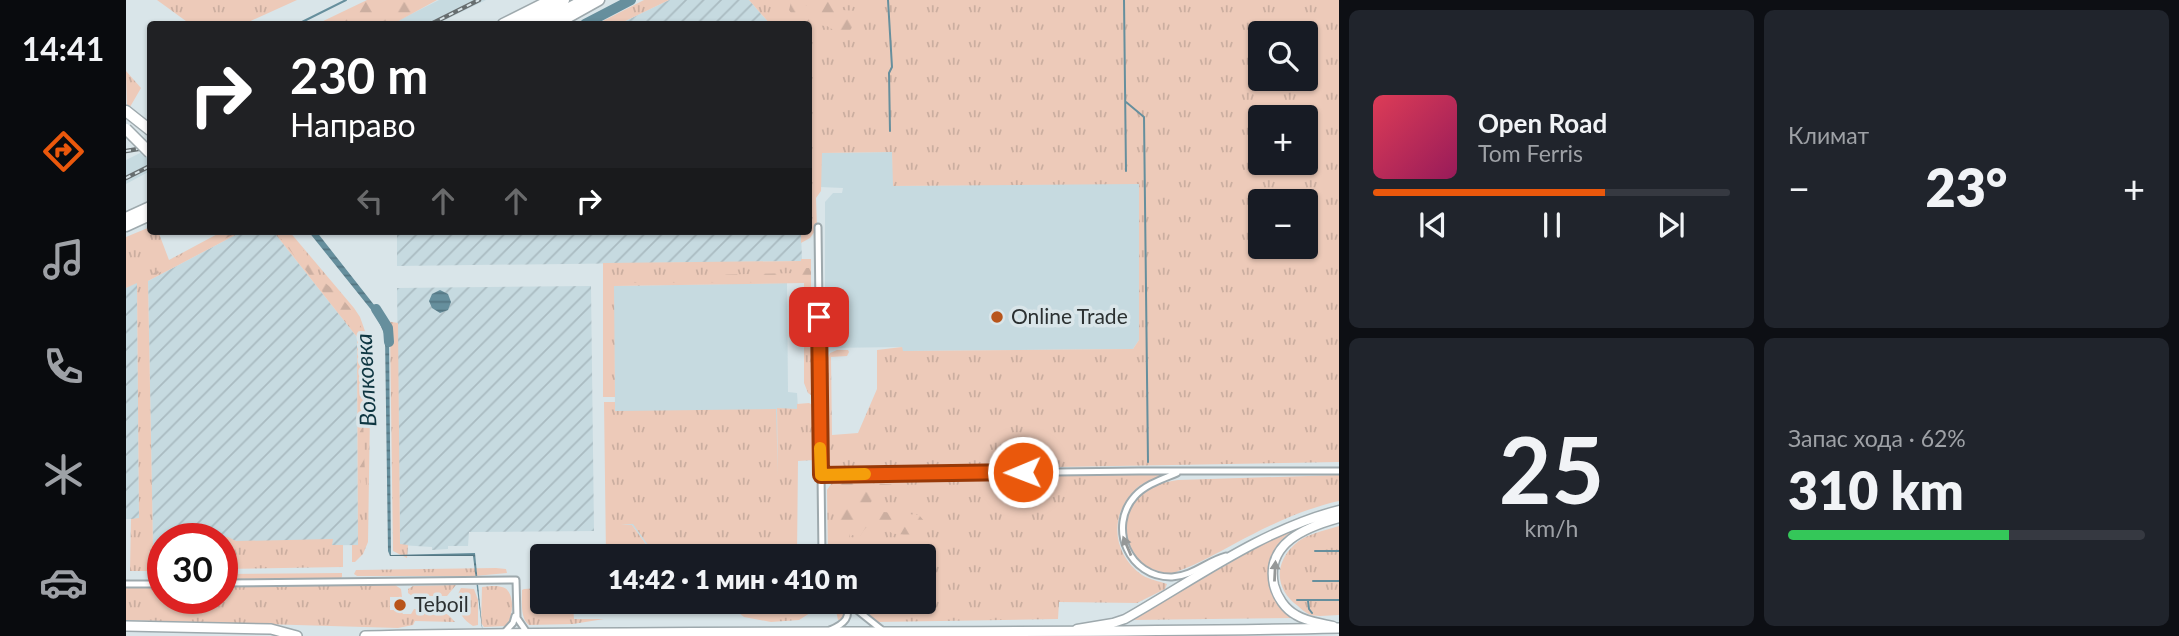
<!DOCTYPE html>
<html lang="ru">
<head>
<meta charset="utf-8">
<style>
	body { margin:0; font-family:Lato,sans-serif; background:#20242c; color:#f1f3f6; height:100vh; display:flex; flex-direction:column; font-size:26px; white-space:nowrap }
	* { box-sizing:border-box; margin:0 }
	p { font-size:23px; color:#9ea1a6 }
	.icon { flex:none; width:38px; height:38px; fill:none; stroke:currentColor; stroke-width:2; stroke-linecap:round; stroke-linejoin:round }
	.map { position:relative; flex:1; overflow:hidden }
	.details { display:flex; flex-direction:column; gap:10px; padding:10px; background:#0d0f14; width:840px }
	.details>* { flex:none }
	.top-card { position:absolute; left:21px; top:21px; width:665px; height:214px; border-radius:7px; box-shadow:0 2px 5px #0004; background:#202124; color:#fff; overflow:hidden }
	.buttons { position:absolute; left:1122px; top:21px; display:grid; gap:14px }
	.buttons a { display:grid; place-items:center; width:70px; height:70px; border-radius:7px; background:#171b24; box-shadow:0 2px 5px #0004; font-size:35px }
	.speed { position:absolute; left:21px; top:523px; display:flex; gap:14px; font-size:35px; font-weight:700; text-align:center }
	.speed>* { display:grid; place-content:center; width:91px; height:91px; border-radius:50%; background:#171b24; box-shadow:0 2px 5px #0004; line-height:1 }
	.speed .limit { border:10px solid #d22; background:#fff; color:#111 }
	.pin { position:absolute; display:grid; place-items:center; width:60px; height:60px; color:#fff; margin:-30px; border-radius:14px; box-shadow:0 4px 10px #0006 }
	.me { position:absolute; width:77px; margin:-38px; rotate:269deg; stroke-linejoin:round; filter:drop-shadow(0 0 5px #0008) }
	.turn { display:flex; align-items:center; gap:24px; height:147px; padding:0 28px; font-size:32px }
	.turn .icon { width:91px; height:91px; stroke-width:2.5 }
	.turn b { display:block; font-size:49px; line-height:60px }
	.lanes { display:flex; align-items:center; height:66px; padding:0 28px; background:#0003; justify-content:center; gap:35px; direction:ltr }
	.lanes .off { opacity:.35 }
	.big { font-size:52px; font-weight:800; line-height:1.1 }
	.details .card { flex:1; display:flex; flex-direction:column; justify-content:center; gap:10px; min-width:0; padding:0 24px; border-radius:10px; background:#20242c }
	.details .dial { align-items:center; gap:0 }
	.dial b { font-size:91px; line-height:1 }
	.song { display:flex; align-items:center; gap:21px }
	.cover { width:84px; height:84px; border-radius:10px; background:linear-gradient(135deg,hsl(350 70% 55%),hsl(330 70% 35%)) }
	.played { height:7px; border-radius:4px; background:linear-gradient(90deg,#ea580c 65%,#363941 65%) }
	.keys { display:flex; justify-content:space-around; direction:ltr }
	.heat { display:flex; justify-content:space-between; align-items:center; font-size:38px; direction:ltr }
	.charge { height:10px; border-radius:5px; background:linear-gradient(90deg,#34c759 62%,#363941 0) }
	.details .tiles { flex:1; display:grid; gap:10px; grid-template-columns:repeat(2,1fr) }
	.trip { position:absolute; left:404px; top:544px; width:406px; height:70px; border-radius:7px; background:#171b24; box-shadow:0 2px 5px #0004; font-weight:800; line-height:70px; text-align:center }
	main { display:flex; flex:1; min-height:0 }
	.tabs { display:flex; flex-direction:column; width:126px; justify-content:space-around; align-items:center; background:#090b0e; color:#9ea1a6 }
	.tabs .icon { width:49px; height:49px }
	.tabs .on { color:#ea580c }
	.tabs b { font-size:32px; color:#f1f3f6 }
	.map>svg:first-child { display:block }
	.built { fill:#c6dae0 }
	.industrial { fill:url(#industrial-furrows) }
	.grass { fill:url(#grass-tufts); fill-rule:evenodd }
	.forest { fill:url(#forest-firs) }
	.water { fill:url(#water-rules) }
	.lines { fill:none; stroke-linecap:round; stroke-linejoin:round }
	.stream { stroke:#668f9d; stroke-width:2 }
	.river { stroke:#668f9d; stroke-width:10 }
	.minor-casing { stroke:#9ea9ad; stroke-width:9 }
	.secondary-casing { stroke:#9ea9ad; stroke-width:11 }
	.trunk-casing { stroke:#9ea9ad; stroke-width:12 }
	.motorway-casing { stroke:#9ea9ad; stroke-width:13 }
	.minor { stroke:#fff; stroke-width:5 }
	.secondary { stroke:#fff; stroke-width:8 }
	.trunk { stroke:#fff; stroke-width:9 }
	.motorway { stroke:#fff; stroke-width:10 }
	.rail-casing { stroke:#676e70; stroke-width:4.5 }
	.rail { stroke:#d9e5e9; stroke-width:2; stroke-dasharray:5; stroke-linecap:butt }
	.motorway-bridge-casing { stroke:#9ea9ad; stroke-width:13; stroke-linecap:butt }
	.motorway-bridge { stroke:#fff; stroke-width:10 }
	.oneway { fill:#959898 }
	.route-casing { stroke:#983908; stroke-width:18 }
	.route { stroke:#ea580c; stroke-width:12 }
	.slow { stroke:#f59e0b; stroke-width:12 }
	.poi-dot { fill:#b8551b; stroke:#d9e5e9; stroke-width:2.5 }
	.labels { text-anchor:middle; stroke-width:7; stroke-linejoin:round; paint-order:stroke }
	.poi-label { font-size:21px; fill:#2b3031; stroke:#d9e5e9; text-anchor:start }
	.water-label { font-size:23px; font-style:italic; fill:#0e3641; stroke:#d9e5e9 }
</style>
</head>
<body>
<main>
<nav class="tabs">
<b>14:41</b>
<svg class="icon on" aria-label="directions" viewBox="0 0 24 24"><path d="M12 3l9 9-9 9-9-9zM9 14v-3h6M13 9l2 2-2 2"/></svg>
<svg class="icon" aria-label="music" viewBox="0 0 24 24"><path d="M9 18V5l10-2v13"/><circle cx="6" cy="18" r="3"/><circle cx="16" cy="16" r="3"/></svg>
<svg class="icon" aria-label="phone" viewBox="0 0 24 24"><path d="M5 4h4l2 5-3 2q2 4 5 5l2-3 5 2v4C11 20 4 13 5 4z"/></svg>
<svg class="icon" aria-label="climate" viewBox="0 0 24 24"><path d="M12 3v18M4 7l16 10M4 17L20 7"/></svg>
<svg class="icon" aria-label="car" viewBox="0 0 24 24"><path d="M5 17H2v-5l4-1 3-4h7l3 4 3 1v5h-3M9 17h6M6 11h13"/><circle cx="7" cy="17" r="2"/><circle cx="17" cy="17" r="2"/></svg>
</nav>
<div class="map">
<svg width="1213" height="636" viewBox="0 0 1213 636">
	<defs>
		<pattern id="industrial-furrows" width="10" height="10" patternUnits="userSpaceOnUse" patternTransform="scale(1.75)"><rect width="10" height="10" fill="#c6dae0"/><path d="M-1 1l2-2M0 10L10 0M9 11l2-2" fill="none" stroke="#aabbc1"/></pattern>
		<pattern id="grass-tufts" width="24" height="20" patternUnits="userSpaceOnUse" patternTransform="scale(1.75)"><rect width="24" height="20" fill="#edcab9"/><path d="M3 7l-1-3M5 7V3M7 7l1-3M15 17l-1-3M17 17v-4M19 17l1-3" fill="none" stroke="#cbaea0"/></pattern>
		<pattern id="forest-firs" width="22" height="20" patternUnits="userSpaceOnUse" patternTransform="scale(1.75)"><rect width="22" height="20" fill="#edcab9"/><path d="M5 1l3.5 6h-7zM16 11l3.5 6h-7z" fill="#cbaea0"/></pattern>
		<pattern id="water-rules" width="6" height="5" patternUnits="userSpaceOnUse" patternTransform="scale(1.75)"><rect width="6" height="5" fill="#668f9d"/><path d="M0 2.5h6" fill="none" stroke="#547581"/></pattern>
	</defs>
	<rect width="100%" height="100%" fill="#d9e5e9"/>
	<path class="built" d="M 313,0 L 360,0 L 311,24 L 265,24 Z
		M 24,148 L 24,171 L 0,184 L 0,160 Z
		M 766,152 L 768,186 L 1013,183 L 1013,340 L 1007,349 L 776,351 L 776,347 L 699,348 L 699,202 L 707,193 L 716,193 L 717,188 L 694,187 L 695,153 Z
		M 661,283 L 662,392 L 671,393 L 672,409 L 651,409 L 653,549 L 524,550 L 506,525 L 491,524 L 487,286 Z"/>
	<path class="industrial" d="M 543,0 L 623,0 L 644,24 L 493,24 Z
		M 117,231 L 147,231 L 231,337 L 232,545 L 96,547 L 96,539 L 37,539 L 37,547 L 27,547 L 22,281 Z
		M 271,231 L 675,231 L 676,261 L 271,266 Z
		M 11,282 L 13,519 L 0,519 L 0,288 Z
		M 465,286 L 468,531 L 343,532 L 342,546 L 322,546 L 322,549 L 306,550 L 306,547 L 274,545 L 271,288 Z"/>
	<path class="grass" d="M 31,0 L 171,0 L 118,24 L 64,24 Z
		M 518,0 L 543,0 L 493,24 L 471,24 Z
		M 623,0 L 1213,0 L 1213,462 L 709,471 L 704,468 L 701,460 L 700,362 L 704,353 L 711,350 L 722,350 L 723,352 L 721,356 L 705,357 L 706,435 L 732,433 L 751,389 L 751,350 L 776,347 L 777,351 L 1007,349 L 1013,340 L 1013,184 L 767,186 L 766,152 L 696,153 L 695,191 L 690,198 L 691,228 L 684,238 L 675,243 L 675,231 L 682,231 L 682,24 L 644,24 ZM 1134,33 L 1180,33 L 1180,79 L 1134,79 ZM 1134,117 L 1180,117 L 1180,163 L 1134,163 ZM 1134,201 L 1180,201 L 1180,247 L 1134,247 Z
		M 0,71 L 15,88 L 4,107 L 1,108 Z
		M 24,227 L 24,231 L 32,231 L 43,260 L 97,231 L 117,231 L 22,281 L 27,546 L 37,547 L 37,571 L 4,571 L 5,519 L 13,518 L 11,283 L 0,288 L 0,237 Z
		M 147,231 L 163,231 L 228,308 L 234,317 L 245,348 L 242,542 L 237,554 L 229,562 L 226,562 L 226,545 L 232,545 L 231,337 Z
		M 675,259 L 685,259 L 685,395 L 682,393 L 678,383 L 678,283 L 488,286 L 489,397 L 477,397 L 477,263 L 675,261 Z
		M 260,321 L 272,323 L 274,544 L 282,545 L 281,558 L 267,551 L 264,330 Z
		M 478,402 L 489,402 L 489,411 L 650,409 L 652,476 L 651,408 L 671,409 L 671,404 L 683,403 L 687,405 L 688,460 L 672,461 L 671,556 L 480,556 ZM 495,524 L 507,524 L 525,549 L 653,549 L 524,550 L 506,525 Z
		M 1038,473 L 1038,475 C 1028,479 1016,482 1009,490 C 983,515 986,554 1016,575 C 1024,580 1033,581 1041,584 L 1039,589 L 1011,603 L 933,602 L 932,619 L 751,622 L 729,602 L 798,602 L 798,556 L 702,556 L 701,490 L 709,478 Z
		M 1213,475 L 1213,501 C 1177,509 1141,526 1108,544 C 1091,553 1074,563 1055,570 C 1051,571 1048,574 1045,574 C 1041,575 1034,571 1029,570 C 997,561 988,512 1016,492 C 1027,485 1039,482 1052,480 Z
		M 1213,513 L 1213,515 C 1196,520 1176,524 1161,535 C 1132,558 1142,597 1166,618 L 1005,620 L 1147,538 L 1166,529 Z
		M 1213,526 L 1213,615 C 1205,615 1193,617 1185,615 C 1181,614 1175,609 1172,606 C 1150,590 1147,565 1168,545 C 1179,534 1198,531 1213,526 Z
		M 92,537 L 102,537 L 110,541 L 207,539 L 206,545 L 217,545 L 217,567 L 96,569 L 96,539 L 85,539 Z
		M 370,568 L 380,569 L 381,573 L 349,576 L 231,576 L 228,574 L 230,570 Z
		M 216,573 L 216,577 L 214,579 L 96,580 L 96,574 Z
		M 269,585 L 275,589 L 276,597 L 264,597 L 264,610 L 275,610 L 277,614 L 285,614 L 288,609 C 305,609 318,607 329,622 L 289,621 L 287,625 L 272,628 L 0,620 L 0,588 L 37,588 L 37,598 L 96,598 L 96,587 Z
		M 330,585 L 321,596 L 286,596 L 282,593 L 282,589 L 287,586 Z
		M 365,586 C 371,586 379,586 382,591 C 389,600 386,619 380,626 L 358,627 L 355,623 L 356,587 Z
		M 335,588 L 348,589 L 352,600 L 352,625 L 347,626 C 333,617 326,603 335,588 Z
		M 416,588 L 416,602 L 498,602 L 447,607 L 448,619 L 478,619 L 447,624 L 403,625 C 394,618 396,601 396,590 L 398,589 Z
		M 595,602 L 715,602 L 720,608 L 718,619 L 712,620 L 709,606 L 700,603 L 673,620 L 645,622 L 618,617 L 613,613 L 602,614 L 602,610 L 595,610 Z"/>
	<path class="forest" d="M 241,0 L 311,0 L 267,24 L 191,24 Z
		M 687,0 L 703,0 L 716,10 L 731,11 L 734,15 L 721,35 L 717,36 L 701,26 L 673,24 L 663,10 L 665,2 C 673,4 683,9 687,0 Z
		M 100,231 L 114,231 L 23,278 L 24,276 L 43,262 Z
		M 149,231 L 161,231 L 191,267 L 193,278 C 216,295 236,318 242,347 C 246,362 241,387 239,402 C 236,425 238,460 240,484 L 238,493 L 236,492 L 233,472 L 232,337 Z
		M 679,268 L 683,268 L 685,272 L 685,352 L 681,355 L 679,354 L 679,318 L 681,299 L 678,282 L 487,283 L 487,279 L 491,277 L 674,273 Z
		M 713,481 L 774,485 L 774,489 C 762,497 760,486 745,502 L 746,511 L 793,515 L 805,529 C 803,530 802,532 801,533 C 798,535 769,535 766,533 C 748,525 745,517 733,538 L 724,534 L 723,537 L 733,556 L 710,556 L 711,485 Z"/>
	<path class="water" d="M 182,231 L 190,231 L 256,315 L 263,332 L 265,555 L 349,553 L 357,636 L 347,556 L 264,556 L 262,551 L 259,336 L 251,317 Z
		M 314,290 L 322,294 L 325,302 L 322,310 L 314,313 L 306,308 L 303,301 L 306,294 Z"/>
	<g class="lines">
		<path class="stream" d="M 762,0 L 766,67 L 763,73 L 764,131
			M 998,0 L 1000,171
			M 172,24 L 220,0
			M 1000,102 L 1018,117 L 1022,462
			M 1189,551 L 1213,551
			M 1187,581 L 1213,581
			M 1171,600 L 1213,600
			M 1182,601 L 1183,609 L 1186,613"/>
		<path class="river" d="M 459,24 L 505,0
			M 250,309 L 262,328 L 263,342"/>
		<g class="minor-casing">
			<path id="minor" d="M 692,227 L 696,556
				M 1051,473 C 1037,479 1020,484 1009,496 C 981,527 1003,578 1046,577 C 1067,576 1081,561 1100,556
				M 695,475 L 1013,471 L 1213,471
				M 96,583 L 390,580 L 391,618 L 402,634
				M 0,584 L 37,584
				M 721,602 L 756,630
				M 704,630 C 718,624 727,617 718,602
				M 377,634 L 387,623 L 389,616"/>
		</g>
		<g class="secondary-casing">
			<path id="secondary" d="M 1207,626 C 1195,623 1181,622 1170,615 C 1159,609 1151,597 1148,585 C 1139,543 1180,527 1213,518
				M 951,629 L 987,623 L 999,619 C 1068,580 1135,530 1213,510"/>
		</g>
		<g class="trunk-casing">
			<path id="trunk" d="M 0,626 L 145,629 L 171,636
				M 239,636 C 564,629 888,635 1213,628"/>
		</g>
		<g class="motorway-casing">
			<path id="motorway" d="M 377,24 L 425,0
				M 394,24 L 438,0
				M 414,24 L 458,0
				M 430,24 L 473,0
				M 0,111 L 24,130
				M 0,218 L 24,207
				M 0,226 L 24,215"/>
		</g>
		<use href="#minor" class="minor"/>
		<use href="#secondary" class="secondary"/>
		<use href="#trunk" class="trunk"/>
		<use href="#motorway" class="motorway"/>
		<g class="rail-casing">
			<path id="rail" d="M 305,24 L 353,0
				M 0,151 L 24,147
				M 0,178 L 24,166"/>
		</g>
		<use href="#rail" class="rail"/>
		<g class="motorway-bridge-casing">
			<path id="motorway-bridge" d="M 0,129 L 24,153"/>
		</g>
		<use href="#motorway-bridge" class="motorway-bridge"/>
	</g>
	<defs><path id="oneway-solid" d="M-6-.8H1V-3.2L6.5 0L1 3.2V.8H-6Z" transform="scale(1.75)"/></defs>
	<g class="oneway">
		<use href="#oneway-solid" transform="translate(1001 546) rotate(-113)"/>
		<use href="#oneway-solid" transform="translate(1149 571) rotate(-87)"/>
	</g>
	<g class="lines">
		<g class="route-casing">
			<path id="route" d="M 693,317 L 695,475 L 897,472"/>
		</g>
		<use href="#route" class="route"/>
		<path class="slow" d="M 694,448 L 695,475 L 739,474"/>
	</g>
	<g class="poi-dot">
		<circle cx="871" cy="317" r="7"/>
		<circle cx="274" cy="605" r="7"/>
	</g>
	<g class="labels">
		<g class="poi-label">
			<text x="885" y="324">Online Trade</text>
			<text x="288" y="612">Teboil</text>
		</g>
		<g class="water-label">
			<text transform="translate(240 380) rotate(-93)" y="8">Волковка</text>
		</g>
	</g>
</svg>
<div class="buttons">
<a><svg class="icon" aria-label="search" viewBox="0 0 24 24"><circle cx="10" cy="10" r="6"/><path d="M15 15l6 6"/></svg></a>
<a>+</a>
<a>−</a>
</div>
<div class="speed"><div class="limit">30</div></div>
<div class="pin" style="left:693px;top:317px;background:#d93025"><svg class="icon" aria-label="arrive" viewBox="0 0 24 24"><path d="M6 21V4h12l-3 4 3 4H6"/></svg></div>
<svg class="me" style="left:897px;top:472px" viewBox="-20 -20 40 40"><circle r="17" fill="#ea580c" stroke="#fff" stroke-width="3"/><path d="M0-11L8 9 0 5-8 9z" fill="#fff"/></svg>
<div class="trip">14:42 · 1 мин · 410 m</div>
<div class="top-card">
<div class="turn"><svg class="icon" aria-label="right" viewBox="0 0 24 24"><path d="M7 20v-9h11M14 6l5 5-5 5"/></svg><div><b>230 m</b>Направо</div></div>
<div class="lanes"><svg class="icon off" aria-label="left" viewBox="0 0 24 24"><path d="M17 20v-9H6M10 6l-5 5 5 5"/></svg><svg class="icon off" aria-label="ahead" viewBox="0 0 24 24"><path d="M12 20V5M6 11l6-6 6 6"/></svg><svg class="icon off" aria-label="ahead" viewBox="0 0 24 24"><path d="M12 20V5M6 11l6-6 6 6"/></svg><svg class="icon" aria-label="right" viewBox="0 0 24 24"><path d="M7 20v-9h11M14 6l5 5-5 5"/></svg></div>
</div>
</div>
<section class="details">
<div class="tiles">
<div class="card">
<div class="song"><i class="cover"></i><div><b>Open Road</b><p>Tom Ferris</p></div></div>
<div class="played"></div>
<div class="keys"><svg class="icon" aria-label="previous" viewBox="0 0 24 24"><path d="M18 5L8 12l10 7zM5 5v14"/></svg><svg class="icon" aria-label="pause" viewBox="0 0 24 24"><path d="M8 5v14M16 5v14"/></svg><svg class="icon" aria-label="next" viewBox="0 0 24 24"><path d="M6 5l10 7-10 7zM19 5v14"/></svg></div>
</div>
<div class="card"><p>Климат</p>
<div class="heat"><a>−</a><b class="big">23°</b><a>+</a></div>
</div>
<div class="card dial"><b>25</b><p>km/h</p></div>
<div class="card"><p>Запас хода · 62%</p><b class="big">310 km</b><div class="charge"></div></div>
</div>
</section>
</main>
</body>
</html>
